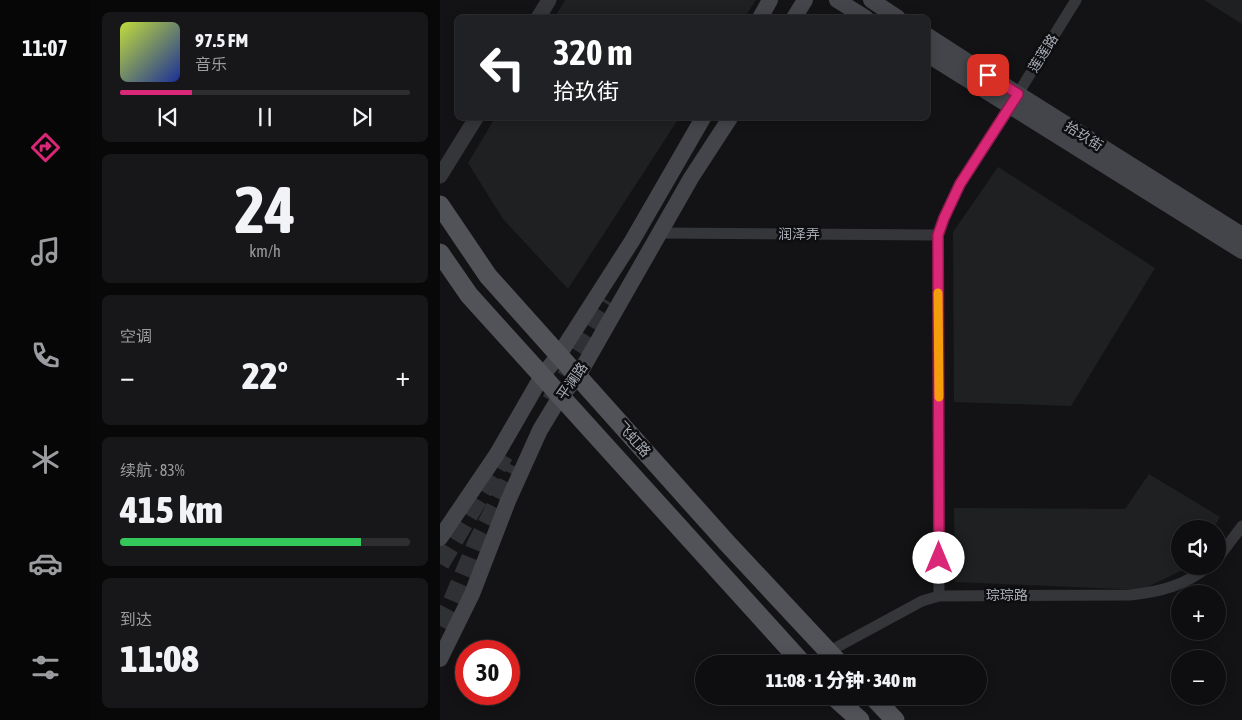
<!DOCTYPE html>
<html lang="zh">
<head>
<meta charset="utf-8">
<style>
	body { margin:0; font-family:"Asap Condensed","Noto Sans SC",sans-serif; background:#171719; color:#f1f3f6; height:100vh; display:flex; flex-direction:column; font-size:19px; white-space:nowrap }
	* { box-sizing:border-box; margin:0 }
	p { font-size:16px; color:#9b9c9f }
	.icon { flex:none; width:28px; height:28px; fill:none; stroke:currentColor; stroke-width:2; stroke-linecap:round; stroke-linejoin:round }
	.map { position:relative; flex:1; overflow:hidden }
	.sheet { display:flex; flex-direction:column; gap:12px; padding:12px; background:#080809; width:350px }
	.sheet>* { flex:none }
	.guide { position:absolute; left:15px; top:15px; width:475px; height:105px; border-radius:8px; box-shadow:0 2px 12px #0003,0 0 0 1px #2e2e30; background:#202124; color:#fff; overflow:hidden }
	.buttons { position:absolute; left:731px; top:520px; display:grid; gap:10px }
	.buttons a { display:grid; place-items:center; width:55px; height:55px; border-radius:50%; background:#0e0e10; box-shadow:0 2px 12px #0003,0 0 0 1px #2e2e30; font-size:25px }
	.speed { position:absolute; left:15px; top:640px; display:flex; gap:10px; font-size:25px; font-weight:700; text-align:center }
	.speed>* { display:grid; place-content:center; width:65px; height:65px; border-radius:50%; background:#0e0e10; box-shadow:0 2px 12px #0003,0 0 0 1px #2e2e30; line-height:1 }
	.speed .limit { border:8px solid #d22; background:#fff; color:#111 }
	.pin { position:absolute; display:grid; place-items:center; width:42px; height:42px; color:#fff; margin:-21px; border-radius:10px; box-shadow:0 2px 8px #0006 }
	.me { position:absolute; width:55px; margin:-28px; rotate:0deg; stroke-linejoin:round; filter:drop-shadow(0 0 4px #0008) }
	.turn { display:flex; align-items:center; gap:18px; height:105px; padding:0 15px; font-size:22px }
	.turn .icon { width:65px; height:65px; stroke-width:2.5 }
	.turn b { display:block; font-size:35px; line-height:42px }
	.big { font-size:38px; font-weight:800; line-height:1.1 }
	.sheet .widget { flex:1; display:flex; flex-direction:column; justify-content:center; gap:8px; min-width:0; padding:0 18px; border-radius:8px; background:#171719 }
	.sheet .dial { align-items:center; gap:0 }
	.dial b { font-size:65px; line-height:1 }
	.song { display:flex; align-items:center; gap:15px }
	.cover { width:60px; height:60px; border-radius:8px; background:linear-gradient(135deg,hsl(70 70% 55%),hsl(230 70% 35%)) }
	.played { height:5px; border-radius:2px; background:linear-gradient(90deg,#db2777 25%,#2e2e30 25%) }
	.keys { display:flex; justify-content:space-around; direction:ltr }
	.heat { display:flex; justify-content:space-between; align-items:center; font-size:28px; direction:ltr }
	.charge { height:8px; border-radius:4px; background:linear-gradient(90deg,#34c759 83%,#2e2e30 0) }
	.trip { position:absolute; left:255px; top:655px; width:292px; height:50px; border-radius:25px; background:#0e0e10; box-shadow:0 2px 12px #0003,0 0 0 1px #2e2e30; font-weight:800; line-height:50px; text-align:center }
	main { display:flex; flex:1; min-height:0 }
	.menu { display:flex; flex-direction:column; width:90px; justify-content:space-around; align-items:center; background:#060606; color:#9b9c9f }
	.menu .icon { width:35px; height:35px }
	.menu .active { color:#db2777 }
	.menu b { font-size:22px; color:#f1f3f6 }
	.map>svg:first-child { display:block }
	.built { fill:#1f2022 }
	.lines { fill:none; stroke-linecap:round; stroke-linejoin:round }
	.primary-tunnel { stroke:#303135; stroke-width:19; stroke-dasharray:19 9; stroke-linecap:butt }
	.minor { stroke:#35363a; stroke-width:11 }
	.tertiary { stroke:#35363a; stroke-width:15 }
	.secondary { stroke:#43454a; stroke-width:16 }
	.primary { stroke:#515359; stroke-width:19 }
	.route-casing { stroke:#8e194d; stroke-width:12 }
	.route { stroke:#db2777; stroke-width:9 }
	.slow { stroke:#f59e0b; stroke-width:9 }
	.labels { text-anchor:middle; stroke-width:5; stroke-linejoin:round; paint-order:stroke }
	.street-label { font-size:14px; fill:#a6abb5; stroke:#0e0e10 }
</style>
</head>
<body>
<main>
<nav class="menu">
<b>11:07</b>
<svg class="icon active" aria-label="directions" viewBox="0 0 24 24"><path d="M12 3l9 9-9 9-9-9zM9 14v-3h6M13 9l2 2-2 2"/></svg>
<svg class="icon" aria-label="music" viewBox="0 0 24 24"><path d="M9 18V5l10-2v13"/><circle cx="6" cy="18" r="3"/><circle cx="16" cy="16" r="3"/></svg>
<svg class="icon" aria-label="phone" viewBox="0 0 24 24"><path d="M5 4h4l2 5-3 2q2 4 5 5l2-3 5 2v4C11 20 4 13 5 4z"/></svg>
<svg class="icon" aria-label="climate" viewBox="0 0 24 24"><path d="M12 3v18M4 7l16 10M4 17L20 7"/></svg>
<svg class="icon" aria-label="car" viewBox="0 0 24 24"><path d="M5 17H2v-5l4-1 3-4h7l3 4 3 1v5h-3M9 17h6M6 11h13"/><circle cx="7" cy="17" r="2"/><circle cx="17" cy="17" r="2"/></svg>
<svg class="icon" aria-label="filters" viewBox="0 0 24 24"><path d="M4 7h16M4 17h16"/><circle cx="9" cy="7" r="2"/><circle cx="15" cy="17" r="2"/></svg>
</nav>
<section class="sheet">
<div class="widget">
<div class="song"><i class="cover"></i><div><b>97.5 FM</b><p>音乐</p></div></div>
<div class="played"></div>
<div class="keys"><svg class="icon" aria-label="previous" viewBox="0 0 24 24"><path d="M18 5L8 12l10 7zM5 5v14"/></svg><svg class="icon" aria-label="pause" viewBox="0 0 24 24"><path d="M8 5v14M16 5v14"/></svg><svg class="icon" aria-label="next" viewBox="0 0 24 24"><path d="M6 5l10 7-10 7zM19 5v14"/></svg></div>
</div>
<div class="widget dial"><b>24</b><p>km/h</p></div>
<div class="widget"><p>空调</p>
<div class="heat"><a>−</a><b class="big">22°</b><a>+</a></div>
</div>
<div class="widget"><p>续航 · 83%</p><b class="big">415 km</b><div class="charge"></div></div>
<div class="widget"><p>到达</p><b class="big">11:08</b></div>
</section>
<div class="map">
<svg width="802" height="720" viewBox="0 0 802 720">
	<rect width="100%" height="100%" fill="#131315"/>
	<path class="built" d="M 125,0 L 316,0 L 305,17 L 115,17 Z
		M 764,0 L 802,0 L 802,24 Z
		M 55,118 L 239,118 L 128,289 L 63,219 L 28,163 Z
		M 558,167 L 715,268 L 631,406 L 514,402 L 513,232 Z
		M 709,474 L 780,517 L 773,529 L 740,529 L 740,566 L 749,566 L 749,567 L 701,590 L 515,582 L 514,508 L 685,509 Z"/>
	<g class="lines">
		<path class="primary-tunnel" d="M 111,401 L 171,303
			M 0,564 L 64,455
			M 0,626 L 9,609 L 37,543 L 76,467"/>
		<path class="minor" d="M 220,233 L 498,235
			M 778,558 L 802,526
			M 499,596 L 498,235 L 504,218 L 520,184 L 561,121 L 636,0
			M 377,664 L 388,652 L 482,601 L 499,596 L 690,595 C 720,592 746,585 769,566"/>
		<path class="tertiary" d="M 98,18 L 109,0
			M 0,176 L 36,118"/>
		<path class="secondary" d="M 397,0 L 426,18
			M 431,0 L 458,18
			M 320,18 L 330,0
			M 354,18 L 365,0
			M 488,36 L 578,94 L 802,235
			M 488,55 L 802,251
			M 0,538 L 57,454 L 102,376 L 119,355 L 192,241 L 263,118
			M 0,659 L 32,594 L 68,501 L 100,430 L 120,397 L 138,376 L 251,178 L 290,118"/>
		<path class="primary" d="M 0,205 L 48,276 L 287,543 L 400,664
			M 0,253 L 29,295 L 363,664
			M 393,696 L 420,720
			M 432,696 L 455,720"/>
	</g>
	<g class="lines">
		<g class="route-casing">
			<path id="route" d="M 499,558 L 498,235 L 504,218 L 520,184 L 578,94 L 548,75"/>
		</g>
		<use href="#route" class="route"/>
		<path class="slow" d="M 498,293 L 499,397"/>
	</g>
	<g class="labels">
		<g class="street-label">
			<text transform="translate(603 53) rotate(-58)" y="5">莲莲路</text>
			<text transform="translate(644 136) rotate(32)" y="5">拾玖街</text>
			<text x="359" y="239">润泽弄</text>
			<text transform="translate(132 381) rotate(-55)" y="5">平澜路</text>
			<text transform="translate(194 439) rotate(48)" y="5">飞虹路</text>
			<text x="567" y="600">琮琮路</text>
		</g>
	</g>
</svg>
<div class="buttons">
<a><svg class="icon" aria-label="sound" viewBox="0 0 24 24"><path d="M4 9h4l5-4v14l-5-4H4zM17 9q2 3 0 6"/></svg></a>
<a>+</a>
<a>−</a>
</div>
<div class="speed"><div class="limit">30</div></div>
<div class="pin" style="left:548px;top:75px;background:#d93025"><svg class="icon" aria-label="arrive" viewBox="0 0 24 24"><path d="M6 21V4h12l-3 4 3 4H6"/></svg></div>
<svg class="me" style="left:499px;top:558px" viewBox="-20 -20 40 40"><circle r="19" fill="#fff"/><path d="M0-13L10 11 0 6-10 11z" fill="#db2777"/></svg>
<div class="trip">11:08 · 1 分钟 · 340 m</div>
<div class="guide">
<div class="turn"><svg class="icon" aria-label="left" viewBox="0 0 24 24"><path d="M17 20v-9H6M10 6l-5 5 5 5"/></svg><div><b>320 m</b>拾玖街</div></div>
</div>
</div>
</main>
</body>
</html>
